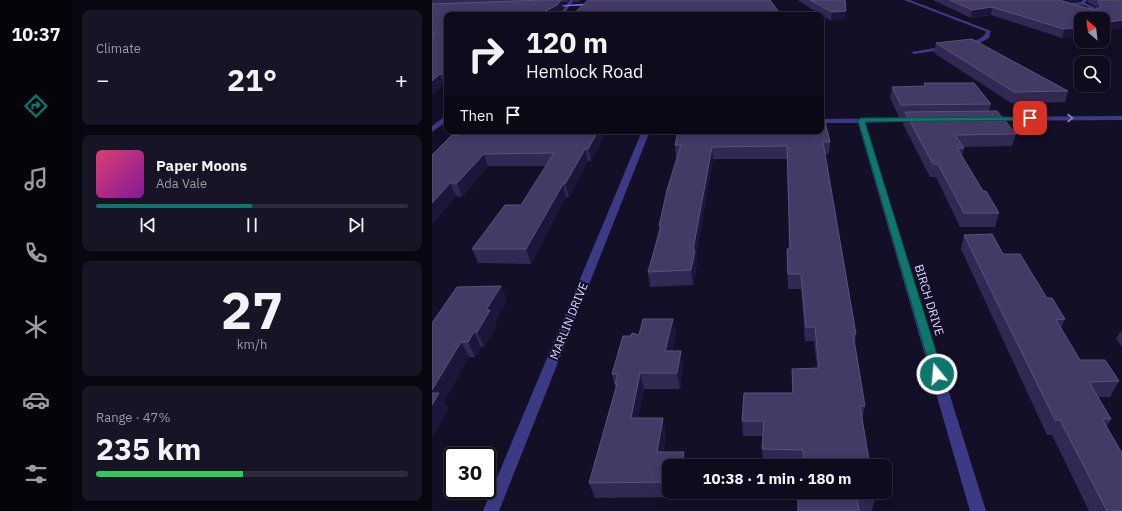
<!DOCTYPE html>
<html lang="en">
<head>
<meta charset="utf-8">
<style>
	body { margin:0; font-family:"IBM Plex Sans",sans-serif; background:#171425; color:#f1f3f6; height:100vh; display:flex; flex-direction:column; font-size:15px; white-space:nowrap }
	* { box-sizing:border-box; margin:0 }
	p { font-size:13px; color:#9b9ba3 }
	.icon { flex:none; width:22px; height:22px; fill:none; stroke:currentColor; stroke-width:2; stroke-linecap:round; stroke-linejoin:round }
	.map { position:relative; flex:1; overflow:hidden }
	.drawer { display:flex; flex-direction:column; gap:10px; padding:10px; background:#08060f; width:360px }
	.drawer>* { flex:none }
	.top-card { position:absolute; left:12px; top:12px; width:380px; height:122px; border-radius:8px; box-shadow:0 2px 10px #0003,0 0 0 1px #2e2b3b; background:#0e0b1c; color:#f1f3f6; overflow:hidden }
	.needle { width:26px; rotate:332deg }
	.tools { position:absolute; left:642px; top:12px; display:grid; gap:8px }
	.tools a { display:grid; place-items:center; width:36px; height:36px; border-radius:8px; background:#0e0b1c; box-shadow:0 2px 10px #0003,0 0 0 1px #2e2b3b; font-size:20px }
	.speed { position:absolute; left:12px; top:447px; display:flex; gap:8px; font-size:20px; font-weight:700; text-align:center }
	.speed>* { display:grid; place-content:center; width:52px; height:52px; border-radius:50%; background:#0e0b1c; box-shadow:0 2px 10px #0003,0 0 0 1px #2e2b3b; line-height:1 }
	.speed .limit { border:2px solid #111; border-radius:6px; background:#fff; color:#111 }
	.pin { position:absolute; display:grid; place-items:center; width:34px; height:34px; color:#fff; margin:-17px; border-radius:8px; box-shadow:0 2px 6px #0006 }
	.me { position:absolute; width:44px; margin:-22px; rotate:343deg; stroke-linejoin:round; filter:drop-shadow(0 0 3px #0008) }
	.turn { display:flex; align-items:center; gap:14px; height:84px; padding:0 16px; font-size:18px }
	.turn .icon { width:52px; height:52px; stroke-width:2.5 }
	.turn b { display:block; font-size:28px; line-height:34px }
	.then { display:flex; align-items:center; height:38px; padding:0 16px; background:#0003; gap:8px; font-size:15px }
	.big { font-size:30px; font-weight:700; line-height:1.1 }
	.drawer .card { flex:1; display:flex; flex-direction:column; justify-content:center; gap:6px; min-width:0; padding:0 14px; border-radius:8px; background:#171425 }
	.drawer .dial { align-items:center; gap:0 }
	.dial b { font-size:52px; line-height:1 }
	.song { display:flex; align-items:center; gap:12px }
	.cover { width:48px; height:48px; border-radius:6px; background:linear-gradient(135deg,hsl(340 70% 55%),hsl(290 70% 35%)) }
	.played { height:4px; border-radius:2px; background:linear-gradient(90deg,#0f766e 50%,#2e2b3b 50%) }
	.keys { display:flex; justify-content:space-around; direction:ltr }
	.heat { display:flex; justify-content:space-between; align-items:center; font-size:22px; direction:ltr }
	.charge { height:6px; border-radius:3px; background:linear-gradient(90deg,#34c759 47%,#2e2b3b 0) }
	.trip { position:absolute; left:230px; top:459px; width:230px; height:40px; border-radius:8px; background:#0e0b1c; box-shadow:0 2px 10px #0003,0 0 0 1px #2e2b3b; font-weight:700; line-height:40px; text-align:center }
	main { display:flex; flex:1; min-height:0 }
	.tab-bar { display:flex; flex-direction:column; width:72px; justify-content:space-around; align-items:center; background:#06040b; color:#9b9ba3 }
	.tab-bar .icon { width:28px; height:28px }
	.tab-bar .selected { color:#0f766e }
	.tab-bar b { font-size:18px; color:#f1f3f6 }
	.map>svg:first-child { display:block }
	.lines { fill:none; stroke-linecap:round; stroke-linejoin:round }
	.service { fill:#3d3a85; fill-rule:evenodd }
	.minor { fill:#3d3a85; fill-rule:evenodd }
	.secondary { fill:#6f6bff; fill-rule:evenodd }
	.wall { fill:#312854 }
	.shaded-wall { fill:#1d163a }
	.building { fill:#433a66; stroke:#5a527e }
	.oneway { stroke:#837fbc }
	.route { fill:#0f766e; stroke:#0a4d48 }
	.labels { text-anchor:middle; stroke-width:4; stroke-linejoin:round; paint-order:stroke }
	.street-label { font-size:12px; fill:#d9d4ff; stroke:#130f26 }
</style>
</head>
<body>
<main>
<nav class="tab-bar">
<b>10:37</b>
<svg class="icon selected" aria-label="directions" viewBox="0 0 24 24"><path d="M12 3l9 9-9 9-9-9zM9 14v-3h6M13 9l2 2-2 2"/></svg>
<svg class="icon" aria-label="music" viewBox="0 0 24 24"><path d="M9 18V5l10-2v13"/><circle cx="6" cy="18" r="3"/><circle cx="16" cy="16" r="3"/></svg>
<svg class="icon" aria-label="phone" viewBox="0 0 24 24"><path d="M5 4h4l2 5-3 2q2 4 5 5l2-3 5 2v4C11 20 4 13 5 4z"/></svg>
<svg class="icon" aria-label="climate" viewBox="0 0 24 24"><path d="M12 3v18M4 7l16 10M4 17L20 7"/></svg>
<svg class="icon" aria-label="car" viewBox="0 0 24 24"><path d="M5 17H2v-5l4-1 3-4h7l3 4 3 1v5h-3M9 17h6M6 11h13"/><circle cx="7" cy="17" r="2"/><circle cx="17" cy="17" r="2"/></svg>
<svg class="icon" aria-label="filters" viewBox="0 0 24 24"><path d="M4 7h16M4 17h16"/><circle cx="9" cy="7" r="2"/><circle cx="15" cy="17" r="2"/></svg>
</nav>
<section class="drawer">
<div class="card"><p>Climate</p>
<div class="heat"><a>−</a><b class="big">21°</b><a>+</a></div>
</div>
<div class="card">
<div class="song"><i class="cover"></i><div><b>Paper Moons</b><p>Ada Vale</p></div></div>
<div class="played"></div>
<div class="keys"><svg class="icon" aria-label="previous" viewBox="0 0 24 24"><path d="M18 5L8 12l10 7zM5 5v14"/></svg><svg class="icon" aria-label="pause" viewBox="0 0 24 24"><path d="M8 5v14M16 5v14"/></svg><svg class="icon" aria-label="next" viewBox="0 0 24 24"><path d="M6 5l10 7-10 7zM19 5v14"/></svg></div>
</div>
<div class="card dial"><b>27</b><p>km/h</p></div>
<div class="card"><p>Range · 47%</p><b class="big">235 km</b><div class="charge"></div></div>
</section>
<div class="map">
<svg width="690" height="511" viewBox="0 0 690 511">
	<rect width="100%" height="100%" fill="#130f26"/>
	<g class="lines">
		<path class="service" d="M 555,30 L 559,31 L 557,38 L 546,44 L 533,47 L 530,45 C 541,39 549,43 555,30 Z
			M 515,46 L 517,49 L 482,54 L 479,52 Z"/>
		<path class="minor" d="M 138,0 L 142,0 L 131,15 L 127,15 Z
			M 472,0 L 478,0 L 559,31 L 555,32 Z
			M 651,0 L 655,0 L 653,3 L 662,7 L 666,14 L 660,17 L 653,15 L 653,13 L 660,14 L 662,13 C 655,2 643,5 633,6 L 636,9 L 634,10 L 629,8 L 630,4 L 649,2 Z
			M 15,115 L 15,121 L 0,132 L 0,126 Z
			M 690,116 L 690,120 L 559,121 L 556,119 L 559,117 Z
			M 485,118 L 488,120 L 487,121 L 433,123 L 554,511 L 538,511 L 426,123 L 389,123 L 389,119 Z
			M 210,131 L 218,131 L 67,511 L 51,511 Z"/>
		<path class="secondary" d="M 164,3 L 165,5 L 118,7 L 116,6 Z"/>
	</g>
	<path class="wall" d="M 0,0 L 137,0 L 135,2 L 130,2 L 131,7 L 127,13 L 15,15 L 15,84 L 12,84 L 0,95 Z
		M 142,0 L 149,0 L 146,2 L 142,2 Z
		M 365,0 L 413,0 L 413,19 L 399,21 Z
		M 501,0 L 649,0 L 635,2 L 662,10 L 664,9 L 663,6 L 655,2 L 656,0 L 690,0 L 690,28 L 630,38 L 559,15 L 539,18 Z
		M 504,43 L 636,91 L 633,102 L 579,103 L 502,53 Z
		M 492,83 L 559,104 L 557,111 L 584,134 L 580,146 L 531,147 L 532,148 L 530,156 L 551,191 L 567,213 L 563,227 L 528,227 L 504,177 L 498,177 L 471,124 L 472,117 L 467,117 L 458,98 L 460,87 L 492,86 Z
		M 389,112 L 398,142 L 397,154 L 393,154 L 424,334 L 423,345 L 433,406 L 430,420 L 438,466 L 370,466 L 370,465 L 331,464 L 330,449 L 331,436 L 311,436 L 310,421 L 360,393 L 360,369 L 385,368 L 382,341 L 373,341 L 369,289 L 356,289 L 355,263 L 355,249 L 357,249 L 355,159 L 281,159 L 264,255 L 265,264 L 261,285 L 218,287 L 216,272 L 227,230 L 227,226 L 245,157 L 244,157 L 243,145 Z
		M 125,131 L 175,131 L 159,161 L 156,161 L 137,197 L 134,197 L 99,264 L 46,263 L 40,249 L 89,205 L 114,166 L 56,166 L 30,197 L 24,196 L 0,224 L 28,135 L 123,134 Z
		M 532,235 L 571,254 L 615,298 L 633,319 L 629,328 L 648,360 L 687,381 L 678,397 L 666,397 L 679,419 L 675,426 L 690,511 L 657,511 L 620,435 L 615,435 L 529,249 Z
		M 75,301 L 63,322 L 65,325 L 52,347 L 49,347 L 43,357 L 37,357 L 12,401 L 16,409 L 1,436 L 0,436 L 0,323 Z
		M 689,331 L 690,331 L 690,347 L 684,339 Z
		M 244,334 L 240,351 L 251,366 L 248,389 L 212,389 L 206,418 L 231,418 L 234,434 L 231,452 L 237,466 L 237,492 L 251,492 L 251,497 L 163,498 L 157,483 L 184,389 L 180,374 L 199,336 L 207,335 Z
		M 371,492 L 442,492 L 443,497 L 440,511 L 365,511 L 366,496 L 371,496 Z"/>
	<path class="shaded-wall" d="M 129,0 L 131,7 L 127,13 L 123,15 L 106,15 Z
		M 630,0 L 649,0 L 629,3 Z
		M 560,7 L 559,15 L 539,18 L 540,10 Z
		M 414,11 L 413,19 L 399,21 L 400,12 Z
		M 690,20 L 690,28 L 671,31 L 671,23 Z
		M 649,27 L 649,35 L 630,38 L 632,29 Z
		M 15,72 L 15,80 L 13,74 Z
		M 8,74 L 12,84 L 0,95 L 0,81 Z
		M 56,131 L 70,131 L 57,146 L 52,134 Z
		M 166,131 L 175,131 L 159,161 L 156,149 Z
		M 280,147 L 281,159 L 264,255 L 265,264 L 261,285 L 259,270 L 261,250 Z
		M 153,149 L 156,161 L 137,197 L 133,184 Z
		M 52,154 L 56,166 L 30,197 L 25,183 Z
		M 18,183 L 24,196 L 0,224 L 0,203 Z
		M 131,184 L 134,197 L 99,264 L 94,249 Z
		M 69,286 L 75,301 L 63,322 L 65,325 L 52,347 L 45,332 L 54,310 Z
		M 241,319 L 244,334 L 236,366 L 233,351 Z
		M 42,332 L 49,347 L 43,357 L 36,342 Z
		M 29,342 L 37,357 L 12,401 L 16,409 L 1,436 L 0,434 L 0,390 Z
		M 249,351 L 251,366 L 248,389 L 245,373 Z
		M 208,373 L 212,389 L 203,434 L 199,418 Z
		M 231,418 L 234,434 L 228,467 L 225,452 Z
		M 252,452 L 254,466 L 250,466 Z"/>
	<path class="building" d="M 110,0 L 129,0 L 125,5 L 106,15 L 15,15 L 15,72 L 13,74 L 8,74 L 0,81 L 0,36 L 3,34 L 0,34 L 0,4 Z
		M 156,0 L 338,0 L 349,15 L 140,15 Z
		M 378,0 L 413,0 L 414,11 L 400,12 Z
		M 518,0 L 630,0 L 630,1 L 662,10 L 669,7 L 666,0 L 690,0 L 690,20 L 671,23 L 671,19 L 649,19 L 649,27 L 632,29 L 560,7 L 540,10 Z
		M 540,39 L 636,91 L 582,92 L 504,43 Z
		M 492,83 L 542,83 L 559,104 L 469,105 L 460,87 L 494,86 Z
		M 565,111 L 584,134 L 523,135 L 532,148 L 525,148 L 551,191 L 554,191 L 567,213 L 532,213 L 506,164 L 501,164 L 473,112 Z
		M 389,112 L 391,113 L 398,142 L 391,142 L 424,334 L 421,334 L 433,406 L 428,406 L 438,466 L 372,466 L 371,450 L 330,449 L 332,421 L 310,421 L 312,393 L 361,393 L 360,369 L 387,368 L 383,327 L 374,327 L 369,274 L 356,274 L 355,249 L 358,249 L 355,146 L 280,147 L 261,250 L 263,250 L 259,270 L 216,272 L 229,226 L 227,226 L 235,190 L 249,145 L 243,145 L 246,131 L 389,131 Z
		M 31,131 L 56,131 L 52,134 L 123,134 L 125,131 L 166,131 L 156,149 L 153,149 L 133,184 L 131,184 L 94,249 L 40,249 L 73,205 L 89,205 L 122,153 L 52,154 L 25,183 L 18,183 L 0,203 L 0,155 L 20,135 L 28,135 Z
		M 560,234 L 571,254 L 588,254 L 615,298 L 620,298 L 633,319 L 624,320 L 648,360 L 673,360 L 687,381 L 657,382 L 679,419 L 670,419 L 690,453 L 690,511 L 675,511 L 628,420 L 623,420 L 532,235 Z
		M 69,286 L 54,310 L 58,310 L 45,332 L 42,332 L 36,342 L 29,342 L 0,390 L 0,323 L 25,287 Z
		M 211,319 L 241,319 L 233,351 L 249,351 L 245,373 L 208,373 L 199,418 L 231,418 L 225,452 L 252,452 L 250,466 L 237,466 L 237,482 L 157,483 L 185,384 L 183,384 L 186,374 L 180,374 L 191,336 L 199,336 L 200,333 L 207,335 Z
		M 0,393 L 7,393 L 0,405 Z
		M 373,492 L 442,492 L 443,497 L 425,498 L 427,511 L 366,511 L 366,496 L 373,496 Z"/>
	<defs><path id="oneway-chevron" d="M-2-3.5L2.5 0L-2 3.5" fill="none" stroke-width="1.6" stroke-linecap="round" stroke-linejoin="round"/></defs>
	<use class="oneway" href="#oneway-chevron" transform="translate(638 118)"/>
	<path class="route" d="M 598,117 L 600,117 L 600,120 L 433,122 L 511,374 L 509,377 L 501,377 L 426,120 L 429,118 Z"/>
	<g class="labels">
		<g class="street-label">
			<text transform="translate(497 300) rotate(73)" y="4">BIRCH DRIVE</text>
			<text transform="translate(137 321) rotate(-68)" y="4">MARLIN DRIVE</text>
		</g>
	</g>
</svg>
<div class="tools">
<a><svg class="needle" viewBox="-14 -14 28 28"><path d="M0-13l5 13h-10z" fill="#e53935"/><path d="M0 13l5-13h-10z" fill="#9b9ba3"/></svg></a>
<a><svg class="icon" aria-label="search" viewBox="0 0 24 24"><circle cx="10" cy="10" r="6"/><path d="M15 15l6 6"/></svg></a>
</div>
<div class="speed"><div class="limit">30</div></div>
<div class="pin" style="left:598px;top:118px;background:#d93025"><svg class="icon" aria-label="arrive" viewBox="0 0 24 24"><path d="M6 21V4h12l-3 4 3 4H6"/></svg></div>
<svg class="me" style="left:505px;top:374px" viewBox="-20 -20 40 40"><circle r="17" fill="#0f766e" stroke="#fff" stroke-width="3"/><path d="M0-11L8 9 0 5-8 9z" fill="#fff"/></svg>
<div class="trip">10:38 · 1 min · 180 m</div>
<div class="top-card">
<div class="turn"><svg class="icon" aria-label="right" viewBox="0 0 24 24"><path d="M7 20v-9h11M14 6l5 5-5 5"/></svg><div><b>120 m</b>Hemlock Road</div></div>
<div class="then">Then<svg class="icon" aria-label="arrive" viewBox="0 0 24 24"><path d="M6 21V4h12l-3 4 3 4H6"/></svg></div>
</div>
</div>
</main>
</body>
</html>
